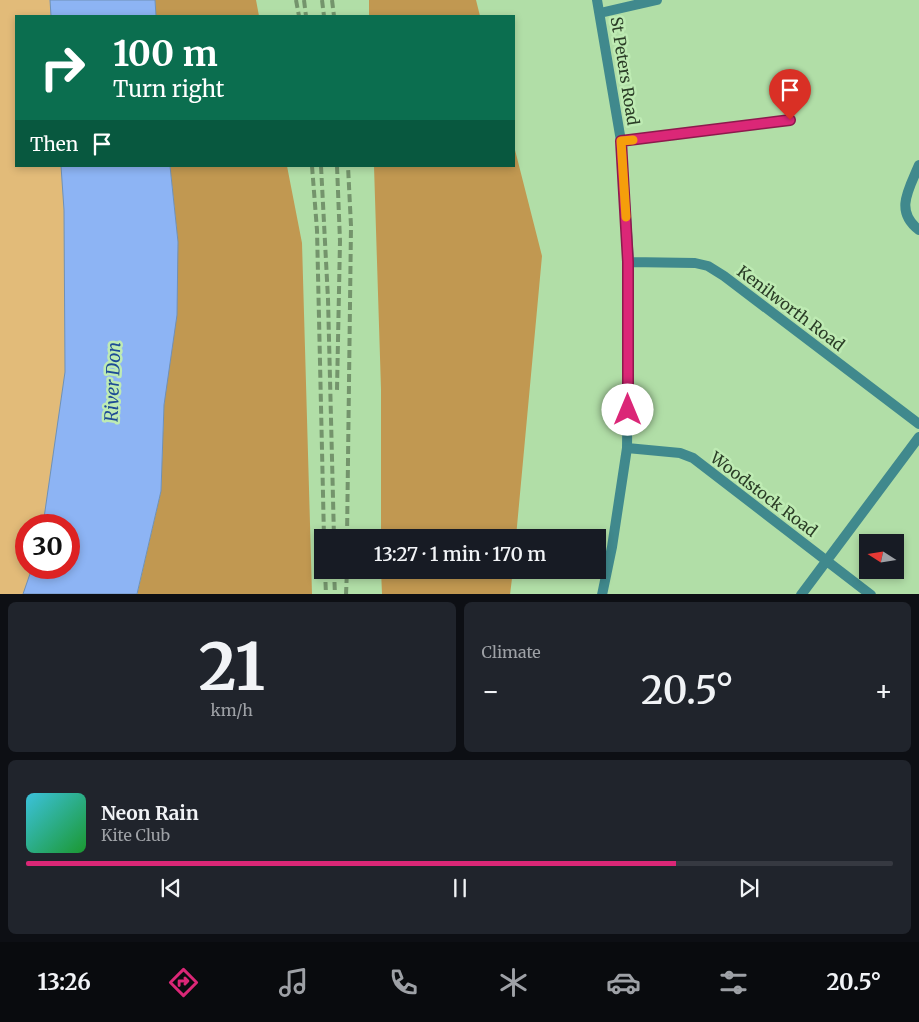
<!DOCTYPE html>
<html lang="en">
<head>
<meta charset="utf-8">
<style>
	body { margin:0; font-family:Merriweather,serif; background:#20242c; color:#f1f3f6; height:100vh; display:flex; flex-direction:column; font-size:19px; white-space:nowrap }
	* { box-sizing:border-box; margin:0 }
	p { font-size:16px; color:#9ea1a6 }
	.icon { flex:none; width:28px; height:28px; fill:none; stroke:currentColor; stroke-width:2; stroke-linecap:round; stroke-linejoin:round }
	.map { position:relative; height:594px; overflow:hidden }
	.drawer { display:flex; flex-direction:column; gap:8px; padding:8px; background:#0d0f14; flex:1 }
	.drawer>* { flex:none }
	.guide { position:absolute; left:15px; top:15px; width:500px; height:152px; border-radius:0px; box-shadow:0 2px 8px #0003; background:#0b6e4f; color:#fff; overflow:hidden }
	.needle { width:32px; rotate:282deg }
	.buttons { position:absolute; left:859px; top:534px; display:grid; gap:10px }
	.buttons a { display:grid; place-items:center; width:45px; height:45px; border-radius:0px; background:#171b24; box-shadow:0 2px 8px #0003; font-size:25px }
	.speed { position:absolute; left:15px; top:514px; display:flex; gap:10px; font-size:25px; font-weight:700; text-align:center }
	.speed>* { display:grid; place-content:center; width:65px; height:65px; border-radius:50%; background:#171b24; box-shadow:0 2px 8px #0003; line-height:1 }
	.speed .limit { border:8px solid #d22; background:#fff; color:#111 }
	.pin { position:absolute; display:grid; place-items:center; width:42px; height:42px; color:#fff; margin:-51px -21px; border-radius:50% 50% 50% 0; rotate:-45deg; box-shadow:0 0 5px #0007 }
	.pin .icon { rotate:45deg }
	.me { position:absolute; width:55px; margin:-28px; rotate:0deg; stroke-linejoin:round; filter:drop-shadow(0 0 4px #0008) }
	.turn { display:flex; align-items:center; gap:18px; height:105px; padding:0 15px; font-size:22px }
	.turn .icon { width:65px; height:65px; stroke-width:2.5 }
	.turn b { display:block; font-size:35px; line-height:42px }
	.then { display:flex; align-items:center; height:48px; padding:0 15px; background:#0003; gap:10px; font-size:19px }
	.big { font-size:38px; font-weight:600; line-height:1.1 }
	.drawer .tile { flex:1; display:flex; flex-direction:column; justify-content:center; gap:8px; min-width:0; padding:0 18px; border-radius:8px; background:#20242c }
	.drawer .dial { align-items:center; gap:0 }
	.dial b { font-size:65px; line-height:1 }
	.song { display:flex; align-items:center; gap:15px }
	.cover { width:60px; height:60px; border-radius:8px; background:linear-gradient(135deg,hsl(190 70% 55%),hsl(130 70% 35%)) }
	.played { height:5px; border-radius:2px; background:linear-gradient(90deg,#db2777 75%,#363941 75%) }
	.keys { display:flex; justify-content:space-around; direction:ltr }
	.heat { display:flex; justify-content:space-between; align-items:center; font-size:28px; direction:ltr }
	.drawer .tiles { flex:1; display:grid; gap:8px; grid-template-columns:1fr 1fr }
	.tile:last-child { grid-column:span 2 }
	.trip { position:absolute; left:314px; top:529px; width:292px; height:50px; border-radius:0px; background:#171b24; box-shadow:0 2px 8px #0003; font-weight:600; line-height:50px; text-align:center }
	.menu { display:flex; height:80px; justify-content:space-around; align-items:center; background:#090b0e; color:#9ea1a6 }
	.menu .icon { width:35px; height:35px }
	.menu .active { color:#db2777 }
	.menu b { font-size:22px; color:#f1f3f6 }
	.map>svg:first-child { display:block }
	.green { fill:#e2bb79 }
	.forest { fill:#c19851 }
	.water { fill:#8db4f4; stroke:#7090b6 }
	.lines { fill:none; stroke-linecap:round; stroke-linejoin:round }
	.street { stroke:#40898d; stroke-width:10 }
	.rail { stroke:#74946c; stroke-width:4; stroke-dasharray:8 4; stroke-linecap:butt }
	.route-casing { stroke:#8e194d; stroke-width:12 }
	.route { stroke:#db2777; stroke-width:9 }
	.slow { stroke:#f59e0b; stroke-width:9 }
	.labels { text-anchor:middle; stroke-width:5; stroke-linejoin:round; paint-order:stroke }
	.street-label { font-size:16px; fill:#2b3d27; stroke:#beebb3 }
	.water-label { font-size:18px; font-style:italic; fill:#1d4b95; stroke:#beebb3 }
</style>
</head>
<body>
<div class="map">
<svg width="919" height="595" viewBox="0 0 919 595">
	<rect width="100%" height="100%" fill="#b1dea7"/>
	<path class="green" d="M 0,0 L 50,0 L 51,16 L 16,16 L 16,166 L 61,166 L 64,210 L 65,372 L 43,525 L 26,525 L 26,568 L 32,568 L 23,595 L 0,594 Z"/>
	<path class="forest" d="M 155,0 L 256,0 L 259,16 L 156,16 Z
		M 369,0 L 476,0 L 480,16 L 369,16 Z
		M 514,146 L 542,256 L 516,537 L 381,537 L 381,389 L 374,166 L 514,166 Z
		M 170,166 L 287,166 L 302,243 L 312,594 L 137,595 L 161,491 L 164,405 L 178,242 Z
		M 381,570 L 513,570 L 510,595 L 382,594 Z"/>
	<path class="water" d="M 50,0 L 155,0 L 156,16 L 51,16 Z
		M 61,166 L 170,166 L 178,242 L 177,315 L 164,405 L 161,491 L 137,594 L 23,594 L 32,568 L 69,568 L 69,525 L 43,525 L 65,372 L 64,210 Z"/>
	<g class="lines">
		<path class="street" d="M 597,0 L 621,141 L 629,262 L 627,448 L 612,547 L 602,595
			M 600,13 L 657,0
			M 621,141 L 790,120
			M 919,165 C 909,189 894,211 919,230
			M 629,262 L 695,263 L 708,266 L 724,276 L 919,424
			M 627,448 L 680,453 L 693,458 L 871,595
			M 801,595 L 919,437"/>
		<path class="rail" d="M 296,0 L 299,16
			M 304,0 L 306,16
			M 322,0 L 324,16
			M 332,0 L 334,16
			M 312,166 L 317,230 L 324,538
			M 321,166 L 328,299 L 334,538
			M 337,166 L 340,241 L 337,390
			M 347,538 L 351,226 L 348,166
			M 325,570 L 326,595
			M 334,570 L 335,595
			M 346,595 L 347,570"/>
	</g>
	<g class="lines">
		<g class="route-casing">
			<path id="route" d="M 628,410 L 628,262 L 621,141 L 790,120"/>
		</g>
		<use href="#route" class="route"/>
		<path class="slow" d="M 626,217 L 621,141 L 633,140"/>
	</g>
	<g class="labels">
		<g class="street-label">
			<text transform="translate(625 71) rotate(81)" y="6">St Peters Road</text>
			<text transform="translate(791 308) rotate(37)" y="6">Kenilworth Road</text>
			<text transform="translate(764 494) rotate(37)" y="6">Woodstock Road</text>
		</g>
		<g class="water-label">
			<text transform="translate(113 382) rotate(-88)" y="6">River Don</text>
		</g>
	</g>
</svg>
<div class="buttons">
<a><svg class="needle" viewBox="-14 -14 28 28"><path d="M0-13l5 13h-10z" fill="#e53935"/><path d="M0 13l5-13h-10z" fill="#9ea1a6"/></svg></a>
</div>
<div class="speed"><div class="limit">30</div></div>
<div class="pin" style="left:790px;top:120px;background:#d93025"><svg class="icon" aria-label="arrive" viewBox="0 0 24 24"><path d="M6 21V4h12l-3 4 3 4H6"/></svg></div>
<svg class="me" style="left:628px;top:410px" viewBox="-20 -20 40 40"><circle r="19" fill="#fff"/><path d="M0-13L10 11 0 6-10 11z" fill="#db2777"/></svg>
<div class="trip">13:27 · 1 min · 170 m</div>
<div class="guide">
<div class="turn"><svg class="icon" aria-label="right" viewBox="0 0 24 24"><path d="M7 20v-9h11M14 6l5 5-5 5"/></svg><div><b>100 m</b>Turn right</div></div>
<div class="then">Then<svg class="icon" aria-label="arrive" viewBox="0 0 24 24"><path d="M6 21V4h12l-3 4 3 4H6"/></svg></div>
</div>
</div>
<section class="drawer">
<div class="tiles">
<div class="tile dial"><b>21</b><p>km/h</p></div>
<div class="tile"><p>Climate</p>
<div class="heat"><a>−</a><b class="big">20.5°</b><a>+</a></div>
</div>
<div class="tile">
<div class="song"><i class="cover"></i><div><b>Neon Rain</b><p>Kite Club</p></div></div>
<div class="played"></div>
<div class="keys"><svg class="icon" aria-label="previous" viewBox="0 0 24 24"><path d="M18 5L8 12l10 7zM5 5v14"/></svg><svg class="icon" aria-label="pause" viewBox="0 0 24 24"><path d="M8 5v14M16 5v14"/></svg><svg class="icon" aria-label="next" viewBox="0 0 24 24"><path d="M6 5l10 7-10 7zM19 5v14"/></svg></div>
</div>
</div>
</section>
<nav class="menu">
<b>13:26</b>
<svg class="icon active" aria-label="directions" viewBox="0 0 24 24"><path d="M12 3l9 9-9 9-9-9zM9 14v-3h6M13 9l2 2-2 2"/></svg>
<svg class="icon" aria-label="music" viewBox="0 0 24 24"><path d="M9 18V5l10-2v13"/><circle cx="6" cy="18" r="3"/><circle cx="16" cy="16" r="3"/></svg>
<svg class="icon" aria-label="phone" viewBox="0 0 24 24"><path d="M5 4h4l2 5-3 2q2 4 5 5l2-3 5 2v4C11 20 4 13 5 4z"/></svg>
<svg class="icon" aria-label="climate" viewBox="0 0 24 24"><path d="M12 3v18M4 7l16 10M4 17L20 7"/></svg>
<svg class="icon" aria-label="car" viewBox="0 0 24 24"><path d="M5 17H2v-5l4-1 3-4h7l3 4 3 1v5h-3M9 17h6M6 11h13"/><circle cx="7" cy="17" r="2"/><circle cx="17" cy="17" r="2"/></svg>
<svg class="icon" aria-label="filters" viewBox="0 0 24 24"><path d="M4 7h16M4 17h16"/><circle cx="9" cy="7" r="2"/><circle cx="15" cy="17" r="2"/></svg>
<b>20.5°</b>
</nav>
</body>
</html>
